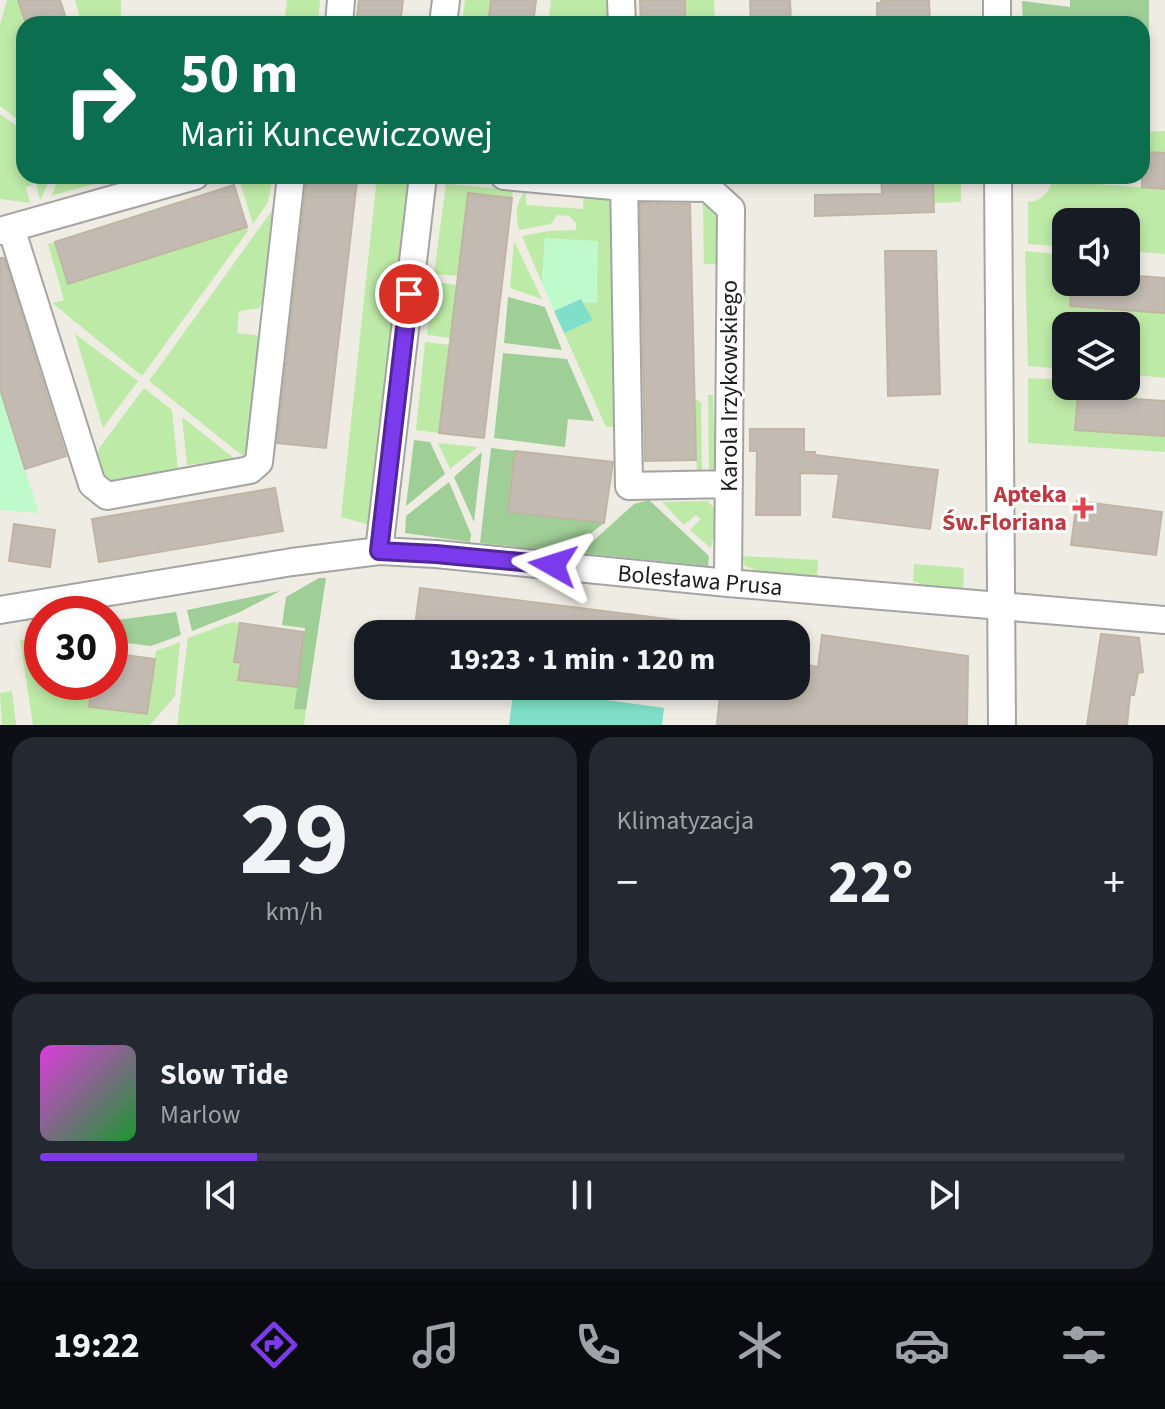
<!DOCTYPE html>
<html lang="pl">
<head>
<meta charset="utf-8">
<style>
	body { margin:0; font-family:"Source Sans 3",sans-serif; background:#242831; color:#f1f3f6; height:100vh; display:flex; flex-direction:column; font-size:30px; white-space:nowrap }
	* { box-sizing:border-box; margin:0 }
	p { font-size:26px; color:#9ea1a6 }
	.icon { flex:none; width:44px; height:44px; fill:none; stroke:currentColor; stroke-width:2; stroke-linecap:round; stroke-linejoin:round }
	.map { position:relative; height:725px; overflow:hidden }
	.side { display:flex; flex-direction:column; gap:12px; padding:12px; background:#0d0f14; flex:1 }
	.side>* { flex:none }
	.banner { position:absolute; left:16px; top:16px; width:1134px; height:168px; border-radius:24px; box-shadow:0 4px 12px #0003; background:#0b6e4f; color:#fff; overflow:hidden }
	.controls { position:absolute; left:1052px; top:208px; display:grid; gap:16px }
	.controls a { display:grid; place-items:center; width:88px; height:88px; border-radius:16px; background:#171b24; box-shadow:0 4px 12px #0003; font-size:40px }
	.speed { position:absolute; left:24px; top:596px; display:flex; gap:16px; font-size:40px; font-weight:700; text-align:center }
	.speed>* { display:grid; place-content:center; width:104px; height:104px; border-radius:50%; background:#171b24; box-shadow:0 4px 12px #0003; line-height:1 }
	.speed .limit { border:12px solid #d22; background:#fff; color:#111 }
	.pin { position:absolute; display:grid; place-items:center; width:68px; height:68px; color:#fff; margin:-34px; border:4px solid #fff; border-radius:50%; box-shadow:0 2px 8px #0007 }
	.me { position:absolute; width:88px; margin:-44px; rotate:276deg; stroke-linejoin:round; filter:drop-shadow(0 0 6px #0008) }
	.turn { display:flex; align-items:center; gap:28px; height:168px; padding:0 32px; font-size:36px }
	.turn .icon { width:104px; height:104px; stroke-width:2.5 }
	.turn b { display:block; font-size:56px; line-height:68px }
	.big { font-size:60px; font-weight:700; line-height:1.1 }
	.side .tile { flex:1; display:flex; flex-direction:column; justify-content:center; gap:12px; min-width:0; padding:0 28px; border-radius:24px; background:#242831 }
	.side .dial { align-items:center; gap:0 }
	.dial b { font-size:104px; line-height:1 }
	.song { display:flex; align-items:center; gap:24px }
	.cover { width:96px; height:96px; border-radius:12px; background:linear-gradient(135deg,hsl(300 70% 55%),hsl(130 70% 35%)) }
	.played { height:8px; border-radius:4px; background:linear-gradient(90deg,#7c3aed 20%,#363941 20%) }
	.keys { display:flex; justify-content:space-around; direction:ltr }
	.heat { display:flex; justify-content:space-between; align-items:center; font-size:44px; direction:ltr }
	.side .tiles { flex:1; display:grid; gap:12px; grid-template-columns:1fr 1fr }
	.tile:last-child { grid-column:span 2 }
	.trip { position:absolute; left:354px; top:620px; width:456px; height:80px; border-radius:24px; background:#171b24; box-shadow:0 4px 12px #0003; font-weight:700; line-height:80px; text-align:center }
	.dock { display:flex; height:128px; justify-content:space-around; align-items:center; background:#090b0e; color:#9ea1a6 }
	.dock .icon { width:56px; height:56px }
	.dock .active { color:#7c3aed }
	.dock b { font-size:36px; color:#f1f3f6 }
	.map>svg:first-child { display:block }
	.grass { fill:#beeaa7 }
	.forest { fill:#9fce97 }
	.park { fill:#befacc }
	.pitch { fill:#7fdfc8 }
	.building { fill:#c3bbb2; stroke:#c0b5a5; stroke-width:2 }
	.lines { fill:none; stroke-linecap:round; stroke-linejoin:round }
	.minor-casing { stroke:#a4a4a4; stroke-width:30 }
	.minor { stroke:#fff; stroke-width:26 }
	.route-casing { stroke:#51269a; stroke-width:20 }
	.route { stroke:#7c3aed; stroke-width:14 }
	.health-dot { fill:#e0444e; stroke:#fff; stroke-width:3 }
	.labels { text-anchor:middle; stroke-width:6; stroke-linejoin:round; paint-order:stroke }
	.street-label { font-size:24px; fill:#1d1d1d; stroke:#fff }
	.health-label { font-size:24px; font-weight:bold; fill:#be3a42; stroke:#fff; text-anchor:end }
</style>
</head>
<body>
<div class="map">
<svg width="1165" height="725" viewBox="0 0 1165 725">
	<rect width="100%" height="100%" fill="#eeece3"/>
	<path class="grass" d="M 7,0 L 18,0 L 26,24 L 24,124 L 0,106 L 0,25 Z
		M 75,0 L 121,0 L 121,24 L 82,24 Z
		M 287,0 L 320,0 L 318,24 L 284,24 Z
		M 465,0 L 491,0 L 488,24 L 462,24 Z
		M 551,0 L 616,0 L 617,18 L 603,17 L 602,24 L 548,24 Z
		M 685,0 L 714,0 L 715,24 L 685,24 Z
		M 0,114 L 24,131 L 24,176 L 52,176 L 40,200 L 36,183 L 26,187 L 30,203 L 0,199 Z
		M 1165,131 L 1165,154 L 1145,152 L 1145,132 Z
		M 60,176 L 99,176 L 98,183 L 51,196 Z
		M 238,176 L 273,176 L 268,202 L 253,224 Z
		M 377,176 L 411,176 L 374,526 L 341,517 Z
		M 933,176 L 961,176 L 961,202 L 934,203 Z
		M 1054,176 L 1069,176 L 1069,182 L 1165,189 L 1165,254 L 1126,251 L 1126,222 L 1066,222 L 1066,247 L 1028,244 L 1028,202 C 1044,201 1050,190 1054,176 Z
		M 446,184 L 513,190 L 512,198 L 468,193 L 458,276 L 434,274 Z
		M 526,190 L 526,205 L 583,209 L 584,194 L 615,198 L 624,426 L 606,427 L 564,333 L 593,320 L 583,302 L 596,303 L 545,238 L 542,283 L 522,236 L 548,231 L 576,230 L 576,223 L 569,216 L 557,215 L 551,224 L 519,230 C 515,217 516,200 526,190 Z
		M 279,201 L 267,296 L 259,308 L 239,311 L 237,333 L 264,336 L 253,453 L 244,457 L 149,381 Z
		M 703,201 L 721,220 L 725,264 L 704,264 Z
		M 247,227 L 248,231 L 142,376 L 52,303 L 64,300 L 48,244 L 55,242 L 69,284 Z
		M 514,241 L 542,299 L 510,288 Z
		M 1025,251 L 1066,255 L 1066,282 L 1072,282 L 1071,306 L 1165,313 L 1165,378 L 1126,374 L 1126,326 L 1066,326 L 1066,369 L 1028,366 Z
		M 433,282 L 457,285 L 451,338 L 427,335 Z
		M 75,334 L 138,381 L 103,428 Z
		M 425,342 L 450,345 L 439,433 L 416,430 Z
		M 1028,378 L 1066,380 L 1066,386 L 1089,386 L 1088,395 L 1078,395 L 1076,430 L 1165,436 L 1165,452 L 1028,443 Z
		M 1126,384 L 1138,385 L 1137,399 L 1101,396 L 1102,386 L 1126,386 Z
		M 144,388 L 172,410 L 178,469 L 105,482 L 98,450 Z
		M 708,395 L 713,395 L 714,431 L 721,439 L 717,471 L 709,474 Z
		M 695,398 L 701,403 L 702,474 L 697,478 Z
		M 182,417 L 235,459 L 187,465 Z
		M 438,443 L 478,447 L 450,469 Z
		M 707,501 C 723,511 714,533 711,548 L 690,530 L 701,519 L 696,515 L 684,525 L 662,502 Z
		M 742,556 L 818,560 L 817,576 L 764,573 L 745,566 Z
		M 914,564 L 964,568 L 963,593 L 939,590 L 913,581 Z
		M 232,622 L 240,623 L 235,661 L 241,663 L 238,680 L 297,687 L 294,709 L 306,710 L 304,725 L 177,725 L 188,638 Z
		M 20,640 L 42,643 L 42,682 L 86,682 L 85,689 L 91,690 L 89,707 L 147,714 L 156,651 L 180,642 L 175,696 L 150,725 L 33,725 Z
		M 12,691 L 16,725 L 2,725 L 0,693 Z"/>
	<path class="forest" d="M 1070,0 L 1149,0 L 1149,123 L 1142,120 L 1142,24 L 1023,24 L 1022,1 L 1070,7 Z
		M 508,297 L 545,307 L 562,350 L 504,343 Z
		M 503,353 L 567,359 L 594,421 L 568,419 L 565,447 L 494,438 Z
		M 414,440 L 430,442 L 445,474 L 406,506 Z
		M 491,448 L 515,451 L 509,512 L 604,523 L 567,552 L 480,543 Z
		M 482,452 L 474,522 L 454,477 Z
		M 449,482 L 471,534 L 470,542 L 405,533 L 406,516 Z
		M 649,500 L 709,556 L 708,566 L 580,553 L 634,504 Z
		M 319,578 L 326,578 L 306,710 L 294,709 L 305,628 L 282,625 L 286,597 Z
		M 280,591 L 240,612 L 192,631 L 187,610 Z
		M 176,612 L 181,635 L 151,646 L 110,641 L 110,621 Z"/>
	<path class="park" d="M 545,238 L 598,241 L 597,303 L 583,302 L 581,299 L 554,311 L 542,283 Z
		M 0,389 L 39,513 L 0,510 Z"/>
	<path class="pitch" d="M 581,299 L 593,320 L 564,333 L 554,311 Z
		M 514,687 L 664,708 L 662,725 L 509,725 Z"/>
	<path class="building" d="M 18,0 L 60,0 L 68,24 L 26,24 Z
		M 359,0 L 403,0 L 400,24 L 356,24 Z
		M 491,0 L 536,0 L 533,24 L 488,24 Z
		M 640,0 L 685,0 L 685,24 L 641,24 Z
		M 750,0 L 790,0 L 791,24 L 751,24 Z
		M 881,0 L 929,0 L 930,24 L 877,24 L 877,3 L 881,3 Z
		M 1142,152 L 1165,153 L 1165,189 L 1142,187 Z
		M 307,176 L 357,181 L 326,448 L 277,443 Z
		M 881,176 L 933,176 L 934,212 L 815,216 L 815,195 L 882,194 Z
		M 234,185 L 247,227 L 68,284 L 55,242 Z
		M 468,193 L 512,198 L 484,438 L 439,433 Z
		M 640,203 L 690,204 L 696,460 L 645,461 Z
		M 885,251 L 936,251 L 940,394 L 888,396 Z
		M 0,258 L 4,258 L 66,456 L 25,469 L 0,389 Z
		M 1126,275 L 1165,278 L 1165,313 L 1070,306 L 1072,282 L 1126,282 Z
		M 1078,395 L 1165,401 L 1165,436 L 1075,430 Z
		M 750,429 L 804,429 L 804,452 L 815,452 L 815,455 L 938,470 L 930,529 L 833,517 L 839,474 L 800,473 L 800,515 L 756,515 L 757,451 L 750,451 Z
		M 515,451 L 613,462 L 604,523 L 508,512 Z
		M 275,488 L 283,531 L 99,562 L 92,519 Z
		M 1077,501 L 1162,512 L 1156,555 L 1071,545 Z
		M 14,524 L 55,530 L 50,567 L 9,561 Z
		M 420,588 L 690,622 L 690,634 L 414,634 Z
		M 240,623 L 304,632 L 297,687 L 238,680 L 241,663 L 234,662 Z
		M 1101,634 L 1139,638 L 1143,672 L 1138,673 L 1134,695 L 1130,695 L 1127,725 L 1087,725 Z
		M 822,635 L 968,656 L 967,725 L 717,725 L 721,686 L 805,686 L 807,665 L 818,667 Z
		M 110,653 L 155,659 L 147,714 L 89,707 L 92,682 L 110,682 Z"/>
	<g class="lines">
		<g class="minor-casing">
			<path id="minor" d="M 621,0 L 622,24
				M 997,0 L 997,24
				M 339,24 L 341,0
				M 443,24 L 446,0
				M 504,176 L 624,187 L 708,188 L 731,209 L 728,583
				M 624,176 L 629,486 L 729,484
				M 998,176 L 1002,725
				M 11,228 L 92,484 L 107,496 L 250,470 L 259,462 L 291,176
				M 0,231 L 195,176
				M 379,551 L 423,176
				M 0,610 L 292,562 L 379,551 L 436,554 L 728,583 L 1165,620"/>
		</g>
		<use href="#minor" class="minor"/>
	</g>
	<g class="lines">
		<g class="route-casing">
			<path id="route" d="M 409,294 L 379,551 L 436,554 L 553,565"/>
		</g>
		<use href="#route" class="route"/>
	</g>
	<path class="health-dot" d="M1079 496h8v8h8v8h-8v8h-8v-8h-8v-8h8z"/>
	<g class="labels">
		<g class="street-label">
			<text transform="translate(729 386) rotate(-90)" y="8">Karola Irzykowskiego</text>
			<text transform="translate(700 580) rotate(5)" y="8">Bolesława Prusa</text>
		</g>
		<g class="health-label">
			<text x="1067" y="502">Apteka<tspan x="1067" dy="28">Św.Floriana</tspan></text>
		</g>
	</g>
</svg>
<div class="controls">
<a><svg class="icon" aria-label="sound" viewBox="0 0 24 24"><path d="M4 9h4l5-4v14l-5-4H4zM17 9q2 3 0 6"/></svg></a>
<a><svg class="icon" aria-label="layers" viewBox="0 0 24 24"><path d="M12 4l9 5-9 5-9-5zM3 14l9 5 9-5"/></svg></a>
</div>
<div class="speed"><div class="limit">30</div></div>
<div class="pin" style="left:409px;top:294px;background:#d93025"><svg class="icon" aria-label="arrive" viewBox="0 0 24 24"><path d="M6 21V4h12l-3 4 3 4H6"/></svg></div>
<svg class="me" style="left:553px;top:565px" viewBox="-20 -20 40 40"><path d="M0-17L14 15 0 8-14 15z" fill="#7c3aed" stroke="#fff" stroke-width="4"/></svg>
<div class="trip">19:23 · 1 min · 120 m</div>
<div class="banner">
<div class="turn"><svg class="icon" aria-label="right" viewBox="0 0 24 24"><path d="M7 20v-9h11M14 6l5 5-5 5"/></svg><div><b>50 m</b>Marii Kuncewiczowej</div></div>
</div>
</div>
<section class="side">
<div class="tiles">
<div class="tile dial"><b>29</b><p>km/h</p></div>
<div class="tile"><p>Klimatyzacja</p>
<div class="heat"><a>−</a><b class="big">22°</b><a>+</a></div>
</div>
<div class="tile">
<div class="song"><i class="cover"></i><div><b>Slow Tide</b><p>Marlow</p></div></div>
<div class="played"></div>
<div class="keys"><svg class="icon" aria-label="previous" viewBox="0 0 24 24"><path d="M18 5L8 12l10 7zM5 5v14"/></svg><svg class="icon" aria-label="pause" viewBox="0 0 24 24"><path d="M8 5v14M16 5v14"/></svg><svg class="icon" aria-label="next" viewBox="0 0 24 24"><path d="M6 5l10 7-10 7zM19 5v14"/></svg></div>
</div>
</div>
</section>
<nav class="dock">
<b>19:22</b>
<svg class="icon active" aria-label="directions" viewBox="0 0 24 24"><path d="M12 3l9 9-9 9-9-9zM9 14v-3h6M13 9l2 2-2 2"/></svg>
<svg class="icon" aria-label="music" viewBox="0 0 24 24"><path d="M9 18V5l10-2v13"/><circle cx="6" cy="18" r="3"/><circle cx="16" cy="16" r="3"/></svg>
<svg class="icon" aria-label="phone" viewBox="0 0 24 24"><path d="M5 4h4l2 5-3 2q2 4 5 5l2-3 5 2v4C11 20 4 13 5 4z"/></svg>
<svg class="icon" aria-label="climate" viewBox="0 0 24 24"><path d="M12 3v18M4 7l16 10M4 17L20 7"/></svg>
<svg class="icon" aria-label="car" viewBox="0 0 24 24"><path d="M5 17H2v-5l4-1 3-4h7l3 4 3 1v5h-3M9 17h6M6 11h13"/><circle cx="7" cy="17" r="2"/><circle cx="17" cy="17" r="2"/></svg>
<svg class="icon" aria-label="filters" viewBox="0 0 24 24"><path d="M4 7h16M4 17h16"/><circle cx="9" cy="7" r="2"/><circle cx="15" cy="17" r="2"/></svg>
</nav>
</body>
</html>
